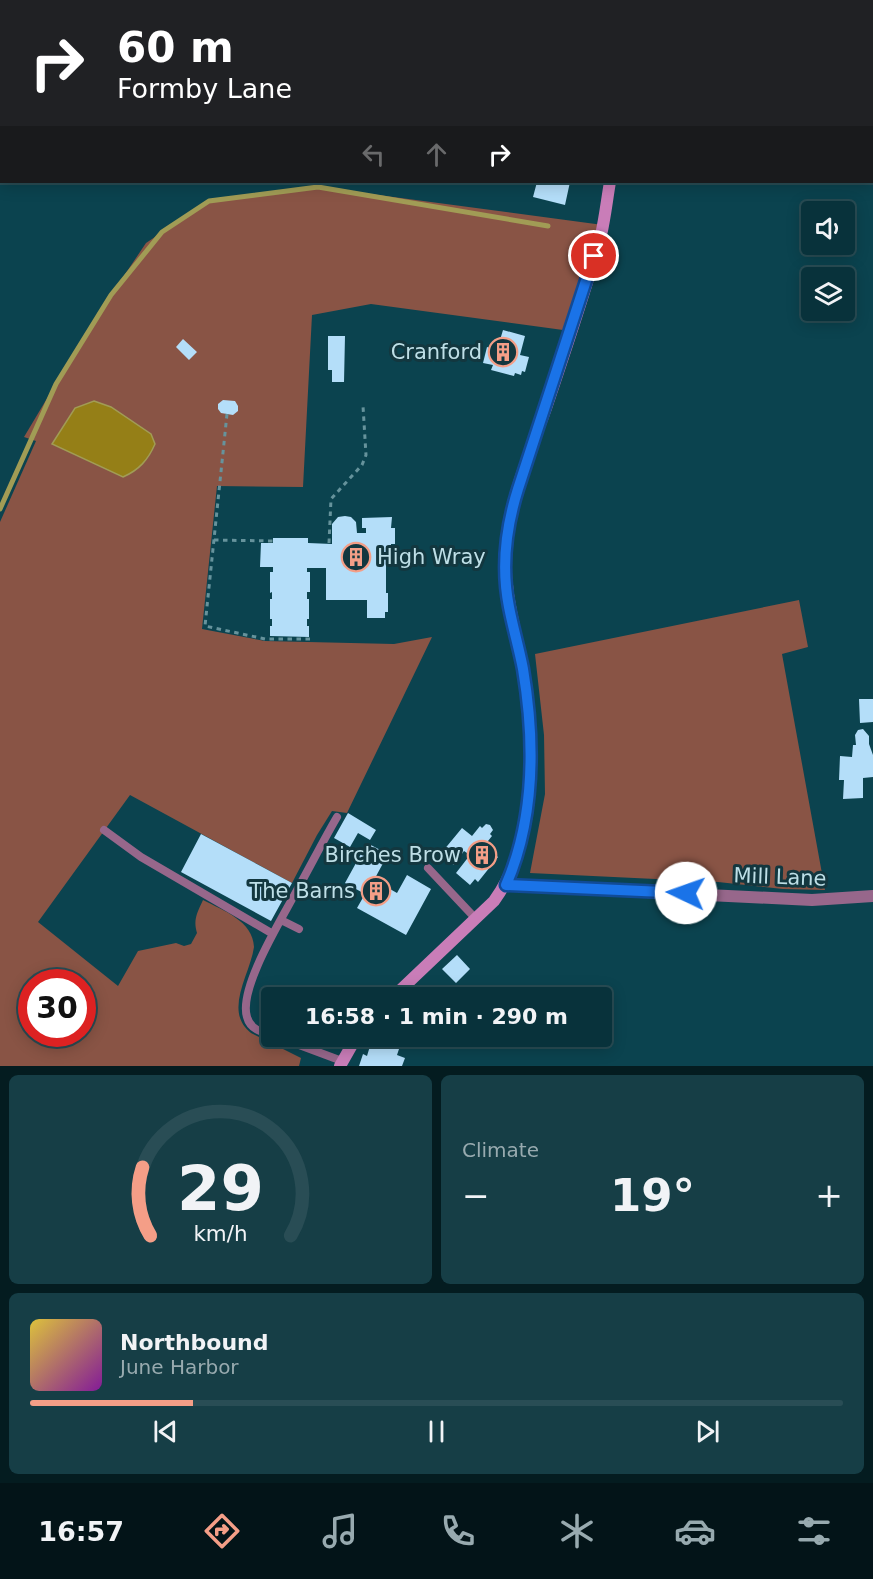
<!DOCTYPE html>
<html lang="en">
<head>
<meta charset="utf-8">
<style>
	body { margin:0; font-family:"DejaVu Sans",sans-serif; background:#163e46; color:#f1f3f6; height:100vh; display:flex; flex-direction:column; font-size:22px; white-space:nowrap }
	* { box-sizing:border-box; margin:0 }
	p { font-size:20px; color:#98aaaf }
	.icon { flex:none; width:33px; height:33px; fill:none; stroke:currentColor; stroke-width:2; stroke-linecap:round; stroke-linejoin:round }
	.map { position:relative; height:1066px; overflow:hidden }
	.side { display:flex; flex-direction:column; gap:9px; padding:9px; background:#041c20; flex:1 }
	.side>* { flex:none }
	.top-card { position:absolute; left:0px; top:0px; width:873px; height:183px; box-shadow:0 3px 15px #0003,0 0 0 2px #294d55; background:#202124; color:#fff; overflow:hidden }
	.controls { position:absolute; left:801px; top:201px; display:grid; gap:12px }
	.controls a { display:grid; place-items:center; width:54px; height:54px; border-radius:6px; background:#08323b; box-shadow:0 3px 15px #0003,0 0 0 2px #294d55; font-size:30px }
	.speed { position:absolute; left:18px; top:969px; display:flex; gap:12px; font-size:30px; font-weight:700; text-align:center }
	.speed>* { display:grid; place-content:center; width:78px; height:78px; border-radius:50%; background:#08323b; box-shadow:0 3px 15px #0003,0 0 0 2px #294d55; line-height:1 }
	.speed .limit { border:9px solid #d22; background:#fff; color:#111 }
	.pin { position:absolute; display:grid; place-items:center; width:51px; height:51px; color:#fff; margin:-26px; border:3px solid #fff; border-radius:50%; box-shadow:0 2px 6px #0007 }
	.me { position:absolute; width:66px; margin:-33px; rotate:273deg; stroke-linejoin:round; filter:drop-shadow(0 0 4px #0008) }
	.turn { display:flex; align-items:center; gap:21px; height:126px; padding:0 18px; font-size:27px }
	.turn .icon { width:78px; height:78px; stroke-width:2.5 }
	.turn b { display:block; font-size:42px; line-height:51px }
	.lanes { display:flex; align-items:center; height:57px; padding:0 18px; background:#0003; justify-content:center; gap:30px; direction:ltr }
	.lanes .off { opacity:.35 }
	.big { font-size:45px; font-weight:600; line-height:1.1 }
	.side .widget { flex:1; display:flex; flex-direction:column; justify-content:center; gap:9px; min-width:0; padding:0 21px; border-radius:9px; background:#163e46 }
	.side .dial { align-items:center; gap:0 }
	.dial svg { height:156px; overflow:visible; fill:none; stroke:#294d55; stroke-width:7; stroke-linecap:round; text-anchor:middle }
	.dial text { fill:#f1f3f6; stroke:none }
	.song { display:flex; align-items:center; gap:18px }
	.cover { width:72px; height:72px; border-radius:9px; background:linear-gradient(135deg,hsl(50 70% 55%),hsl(290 70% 35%)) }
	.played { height:6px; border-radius:3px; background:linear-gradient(90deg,#f49e87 20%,#294d55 20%) }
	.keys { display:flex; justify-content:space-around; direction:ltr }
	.heat { display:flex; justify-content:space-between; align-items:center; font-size:33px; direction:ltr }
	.side .tiles { flex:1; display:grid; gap:9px; grid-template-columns:1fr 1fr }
	.widget:last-child { grid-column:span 2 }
	.trip { position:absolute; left:261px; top:987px; width:351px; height:60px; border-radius:6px; background:#08323b; box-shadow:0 3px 15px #0003,0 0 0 2px #294d55; font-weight:600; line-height:60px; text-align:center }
	.dock { display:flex; height:96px; justify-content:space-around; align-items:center; background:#031418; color:#98aaaf }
	.dock .icon { width:42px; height:42px }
	.dock .on { color:#f49e87 }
	.dock b { font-size:27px; color:#f1f3f6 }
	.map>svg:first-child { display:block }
	.green { fill:#895445; fill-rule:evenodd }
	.water { fill:#957f17; stroke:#a19c55; stroke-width:1.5 }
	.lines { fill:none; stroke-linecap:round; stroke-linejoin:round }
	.stream { stroke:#a19c55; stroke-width:5 }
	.building { fill:#b4def9 }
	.path { stroke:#66939c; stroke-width:3; stroke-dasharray:4.5 4.5; stroke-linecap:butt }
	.lane { stroke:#97678b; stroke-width:8 }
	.street { stroke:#97678b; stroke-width:12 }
	.secondary { stroke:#c97db8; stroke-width:12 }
	.route-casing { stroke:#114b97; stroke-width:15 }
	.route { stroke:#1a73e8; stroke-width:10 }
	.labels { text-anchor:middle; stroke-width:6; stroke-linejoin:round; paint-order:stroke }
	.poi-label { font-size:21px; fill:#bedfe7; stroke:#13373f; text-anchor:end }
	.street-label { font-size:21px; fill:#bedfe7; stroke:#13373f }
</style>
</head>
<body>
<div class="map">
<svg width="873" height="1066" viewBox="0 0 873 1066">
	<rect width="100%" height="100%" fill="#0b434f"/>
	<path class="green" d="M 318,187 L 603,225 L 563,330 L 371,304 L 312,315 L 303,487 L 217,486 L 202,629 L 265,641 L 394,644 L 432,637 L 347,813 L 332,811 L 317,835 L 292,883 L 130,795 L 38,922 L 118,986 L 138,951 L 176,943 L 184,946 L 191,944 L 197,933 C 193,920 197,913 203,900 C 224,911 253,921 254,947 C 250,975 223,1011 251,1033 L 301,1058 L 299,1066 L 0,1066 L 0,522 L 36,441 L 24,437 L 89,328 L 146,243 L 209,201 ZM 32,982 L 82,982 L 82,1034 L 32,1034 Z
		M 799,600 L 808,647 L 782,654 L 825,890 L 783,889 L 718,882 L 530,873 L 545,794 L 544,735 L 535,654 Z"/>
	<path class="water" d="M 94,401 L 111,407 L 151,434 L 155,444 C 148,460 139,470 123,477 L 52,444 L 75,408 Z"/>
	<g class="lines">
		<path class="stream" d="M 0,509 L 56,384 L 111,295 L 162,232 L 209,201 L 318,187 L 548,226"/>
	</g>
	<path class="building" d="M 537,182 L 570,182 L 565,205 L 533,197 Z
		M 503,330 L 525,336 L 520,355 L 529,357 L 525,372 L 522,371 L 521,375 L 515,373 L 514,376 L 491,370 L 493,365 L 483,363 L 487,347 L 497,350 Z
		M 328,336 L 345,336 L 344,382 L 332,382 L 332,370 L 328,370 Z
		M 183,339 L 197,352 L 189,360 L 176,347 Z
		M 223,400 L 235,401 L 238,406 L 238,411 L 233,415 L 221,413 L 218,409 L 218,404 Z
		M 345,516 L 351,517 L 356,522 L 357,533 L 366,533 L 366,528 L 362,528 L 362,518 L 392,517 L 391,528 L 395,528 L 395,544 L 391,544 L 391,546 L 386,546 L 386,593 L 388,593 L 388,612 L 385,612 L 385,618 L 367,618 L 367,600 L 326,600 L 326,568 L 307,568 L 307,572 L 310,572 L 310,592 L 307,592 L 307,599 L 309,599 L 309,619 L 307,619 L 307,626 L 309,626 L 309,637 L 270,636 L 270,626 L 272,626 L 272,619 L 270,619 L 270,599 L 272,599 L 272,592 L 270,593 L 270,572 L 273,572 L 273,567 L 260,567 L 261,543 L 273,543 L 273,538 L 308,538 L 308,543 L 332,544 L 332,524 L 338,517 Z
		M 859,699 L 873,699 L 873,722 L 860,723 Z
		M 863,729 L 869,736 L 869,744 L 873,755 L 873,777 L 863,778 L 863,798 L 843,799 L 844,780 L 839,780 L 840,756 L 852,757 L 853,745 L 856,745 L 855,735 L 858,730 Z
		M 348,813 L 376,830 L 370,840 L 358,833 L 350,847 L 334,838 Z
		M 486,824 L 490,825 L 493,830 L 490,834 L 492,836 L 484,846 L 498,857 L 478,882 L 475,879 L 470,885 L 456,873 L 470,855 L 464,851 L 454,865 L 445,858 L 448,854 L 443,851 L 462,828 L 472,836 L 480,826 L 482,828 Z
		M 201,834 L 292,883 L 271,921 L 181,872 Z
		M 367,843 L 388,854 L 374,880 L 397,893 L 407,875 L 431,889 L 406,935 L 357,908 L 365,894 L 345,883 Z
		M 457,955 L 470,969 L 456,983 L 442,969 Z
		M 373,1036 L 390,1036 L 402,1040 L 397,1055 L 405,1058 L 402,1066 L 359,1066 L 363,1054 L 367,1056 Z
		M 422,1036 L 439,1036 L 438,1046 L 421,1044 Z"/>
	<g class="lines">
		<path class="path" d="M 227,414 L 205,626 L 265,639 L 313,639
			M 214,540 L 273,541
			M 329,543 L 331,499 L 362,465 L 366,455 L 363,406"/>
		<path class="lane" d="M 104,830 L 141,857 L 273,934
			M 428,868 L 476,919
			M 281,920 L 299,929
			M 272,1035 C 261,1032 250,1029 247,1017 C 238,988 283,917 297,890 C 311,865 323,841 337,817
			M 275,1036 L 342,1061"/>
		<path class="street" d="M 505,885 L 812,900 L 873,896"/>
		<path class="secondary" d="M 640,2 L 640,0
			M 392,998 L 494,901 C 539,839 535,741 523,668 C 515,627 503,590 506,547 C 509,499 530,453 546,408 C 565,351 585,293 601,235 C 605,218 607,199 610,182
			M 340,1066 L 357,1036"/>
	</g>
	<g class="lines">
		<g class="route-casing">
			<path id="route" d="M 594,256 L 518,489 C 506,527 501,567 509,607 C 513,628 519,648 523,669 C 535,741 535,818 506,885 L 686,893"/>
		</g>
		<use href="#route" class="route"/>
	</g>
	<defs>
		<g id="building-ring" transform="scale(1.5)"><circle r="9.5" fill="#13373f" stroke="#f49e87" stroke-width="1.5"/><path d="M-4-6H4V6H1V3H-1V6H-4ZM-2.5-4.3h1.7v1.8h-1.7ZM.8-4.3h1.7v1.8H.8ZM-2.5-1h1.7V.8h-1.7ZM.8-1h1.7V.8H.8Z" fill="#f49e87"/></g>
	</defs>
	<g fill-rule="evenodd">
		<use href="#building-ring" x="503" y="352"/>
		<use href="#building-ring" x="356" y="557"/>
		<use href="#building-ring" x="482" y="855"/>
		<use href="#building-ring" x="376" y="891"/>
	</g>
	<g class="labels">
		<g class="poi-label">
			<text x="482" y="359">Cranford</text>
			<text x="377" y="564" text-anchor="start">High Wray</text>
			<text x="461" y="862">Birches Brow</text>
			<text x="355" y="898">The Barns</text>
		</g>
		<g class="street-label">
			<text transform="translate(780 877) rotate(2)" y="7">Mill Lane</text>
		</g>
	</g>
</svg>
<div class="controls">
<a><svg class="icon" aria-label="sound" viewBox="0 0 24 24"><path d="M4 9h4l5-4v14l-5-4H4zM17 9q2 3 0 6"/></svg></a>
<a><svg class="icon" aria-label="layers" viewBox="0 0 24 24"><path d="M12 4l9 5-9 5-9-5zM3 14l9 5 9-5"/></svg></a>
</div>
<div class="speed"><div class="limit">30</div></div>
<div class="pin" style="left:594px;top:256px;background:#d93025"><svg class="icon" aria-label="arrive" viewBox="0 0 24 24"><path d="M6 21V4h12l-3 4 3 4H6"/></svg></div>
<svg class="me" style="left:686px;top:893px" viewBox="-20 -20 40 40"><circle r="19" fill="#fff"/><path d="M0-13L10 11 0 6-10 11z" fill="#1a73e8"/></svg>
<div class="trip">16:58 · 1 min · 290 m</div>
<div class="top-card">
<div class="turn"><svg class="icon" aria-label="right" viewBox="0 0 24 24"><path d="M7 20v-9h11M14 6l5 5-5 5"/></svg><div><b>60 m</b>Formby Lane</div></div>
<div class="lanes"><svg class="icon off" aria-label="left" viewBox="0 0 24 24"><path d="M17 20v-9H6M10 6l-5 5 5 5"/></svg><svg class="icon off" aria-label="ahead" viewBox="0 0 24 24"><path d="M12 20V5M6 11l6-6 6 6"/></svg><svg class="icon" aria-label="right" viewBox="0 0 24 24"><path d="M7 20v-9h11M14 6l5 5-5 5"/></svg></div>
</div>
</div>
<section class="side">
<div class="tiles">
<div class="widget dial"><svg viewBox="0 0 100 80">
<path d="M14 69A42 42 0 1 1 86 69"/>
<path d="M14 69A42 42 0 0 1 10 34" stroke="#f49e87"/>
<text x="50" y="56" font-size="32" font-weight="700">29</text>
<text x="50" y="72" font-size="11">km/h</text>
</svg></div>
<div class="widget"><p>Climate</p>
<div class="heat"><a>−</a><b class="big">19°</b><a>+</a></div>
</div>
<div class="widget">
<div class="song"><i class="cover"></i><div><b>Northbound</b><p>June Harbor</p></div></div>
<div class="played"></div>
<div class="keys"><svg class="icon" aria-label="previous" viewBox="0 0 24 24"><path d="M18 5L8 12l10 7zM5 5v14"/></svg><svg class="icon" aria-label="pause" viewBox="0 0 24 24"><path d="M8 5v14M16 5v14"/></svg><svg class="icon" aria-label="next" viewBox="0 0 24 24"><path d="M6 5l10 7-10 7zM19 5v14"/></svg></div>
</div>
</div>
</section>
<nav class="dock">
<b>16:57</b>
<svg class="icon on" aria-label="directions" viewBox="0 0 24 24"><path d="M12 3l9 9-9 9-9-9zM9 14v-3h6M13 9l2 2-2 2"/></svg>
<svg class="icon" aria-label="music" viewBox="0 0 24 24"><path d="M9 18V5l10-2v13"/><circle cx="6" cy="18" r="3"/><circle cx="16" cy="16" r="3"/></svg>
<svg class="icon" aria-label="phone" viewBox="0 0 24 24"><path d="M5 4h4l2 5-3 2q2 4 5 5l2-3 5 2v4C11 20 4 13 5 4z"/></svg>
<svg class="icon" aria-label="climate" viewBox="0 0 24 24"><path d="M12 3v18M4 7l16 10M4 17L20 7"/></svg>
<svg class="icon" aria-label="car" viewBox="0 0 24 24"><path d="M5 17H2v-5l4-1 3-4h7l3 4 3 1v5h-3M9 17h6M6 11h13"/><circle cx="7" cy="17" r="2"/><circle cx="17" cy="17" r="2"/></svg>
<svg class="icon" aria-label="filters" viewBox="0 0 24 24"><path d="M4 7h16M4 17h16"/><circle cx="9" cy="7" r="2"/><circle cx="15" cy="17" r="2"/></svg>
</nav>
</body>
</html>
